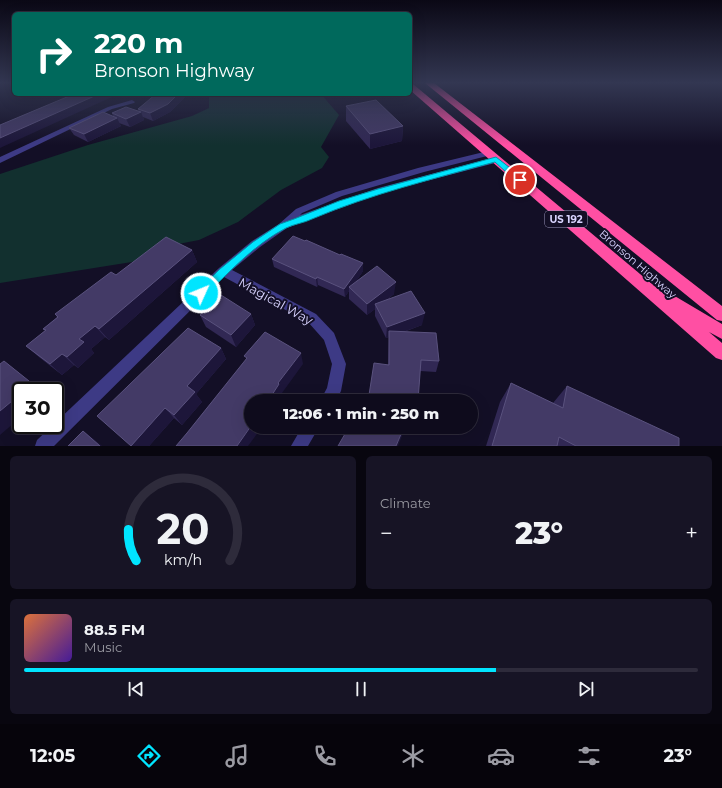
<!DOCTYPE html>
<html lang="en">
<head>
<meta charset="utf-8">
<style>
	body { margin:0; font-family:Montserrat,sans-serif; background:#171425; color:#f1f3f6; height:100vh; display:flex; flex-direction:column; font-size:15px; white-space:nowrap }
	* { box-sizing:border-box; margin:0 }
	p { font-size:13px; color:#9b9ba3 }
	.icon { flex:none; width:22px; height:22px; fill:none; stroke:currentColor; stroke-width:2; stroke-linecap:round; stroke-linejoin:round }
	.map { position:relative; height:446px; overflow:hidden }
	.sheet { display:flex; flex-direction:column; gap:10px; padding:10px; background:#08060f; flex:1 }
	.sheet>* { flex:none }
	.top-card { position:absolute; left:12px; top:12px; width:400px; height:84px; border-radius:6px; box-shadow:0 4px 16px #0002,0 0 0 1px #2e2b3b; background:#00695c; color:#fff; overflow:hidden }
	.speed { position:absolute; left:12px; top:382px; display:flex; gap:8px; font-size:20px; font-weight:700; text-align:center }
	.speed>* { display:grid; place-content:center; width:52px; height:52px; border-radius:50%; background:#0e0b1c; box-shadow:0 4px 16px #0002,0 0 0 1px #2e2b3b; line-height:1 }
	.speed .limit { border:2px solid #111; border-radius:6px; background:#fff; color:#111 }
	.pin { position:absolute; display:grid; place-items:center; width:34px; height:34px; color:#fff; margin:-17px; border:2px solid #fff; border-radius:50%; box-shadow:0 1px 4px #0007 }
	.me { position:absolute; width:44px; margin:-22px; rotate:46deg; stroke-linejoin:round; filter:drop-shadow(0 0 3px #0008) }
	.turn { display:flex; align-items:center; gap:14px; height:84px; padding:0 16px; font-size:18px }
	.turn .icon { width:52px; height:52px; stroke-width:2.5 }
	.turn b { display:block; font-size:28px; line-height:34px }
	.big { font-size:30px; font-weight:800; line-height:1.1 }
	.sheet .tile { flex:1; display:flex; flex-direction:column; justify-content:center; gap:6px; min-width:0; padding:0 14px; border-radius:6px; background:#171425 }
	.sheet .dial { align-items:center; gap:0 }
	.dial svg { height:104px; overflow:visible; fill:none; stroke:#2e2b3b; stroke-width:7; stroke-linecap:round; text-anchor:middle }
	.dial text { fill:#f1f3f6; stroke:none }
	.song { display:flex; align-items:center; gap:12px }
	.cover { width:48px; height:48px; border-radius:6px; background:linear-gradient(135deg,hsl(20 70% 55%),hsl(260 70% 35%)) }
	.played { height:4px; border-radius:2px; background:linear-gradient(90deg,#00e5ff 70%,#2e2b3b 70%) }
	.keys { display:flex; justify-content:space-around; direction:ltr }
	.heat { display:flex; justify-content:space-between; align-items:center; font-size:22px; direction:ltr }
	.sheet .tiles { flex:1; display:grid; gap:10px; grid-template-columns:1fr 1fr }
	.tile:last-child { grid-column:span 2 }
	.trip { position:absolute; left:244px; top:394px; width:234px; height:40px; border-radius:20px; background:#0e0b1c; box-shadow:0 4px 16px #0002,0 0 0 1px #2e2b3b; font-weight:800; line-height:40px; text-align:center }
	.tab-bar { display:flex; height:64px; justify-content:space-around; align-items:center; background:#06040b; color:#9b9ba3 }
	.tab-bar .icon { width:28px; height:28px }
	.tab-bar .active { color:#00e5ff }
	.tab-bar b { font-size:18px; color:#f1f3f6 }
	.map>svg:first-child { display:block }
	.green { fill:#12302f }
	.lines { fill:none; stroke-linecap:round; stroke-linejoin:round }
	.minor { fill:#3d3a85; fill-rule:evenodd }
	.highway { fill:#ff4fa3; fill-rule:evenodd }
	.wall { fill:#312854 }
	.shaded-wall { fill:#1d163a }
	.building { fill:#433a66; stroke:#5a527e }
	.route { fill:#00e5ff; stroke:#0095a6 }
	.labels { text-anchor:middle; stroke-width:4; stroke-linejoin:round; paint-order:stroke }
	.shield { fill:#130f26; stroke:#9e99be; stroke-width:1 }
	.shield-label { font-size:10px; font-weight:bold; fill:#d9d4ff }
	.street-label { font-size:11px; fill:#d9d4ff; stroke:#130f26 }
	.near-street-label { font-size:13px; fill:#d9d4ff; stroke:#130f26 }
</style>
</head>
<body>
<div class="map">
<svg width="722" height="446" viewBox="0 0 722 446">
	<rect width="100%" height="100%" fill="#130f26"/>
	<path class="green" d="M 209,94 L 321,94 L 339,115 L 321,147 L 329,157 L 322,168 L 281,190 L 238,222 L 199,240 L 173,245 L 138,261 L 0,283 L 0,174 L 88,145 L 192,116 L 209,108 Z"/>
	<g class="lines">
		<path class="minor" d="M 132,100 L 135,102 L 134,103 L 112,109 L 0,163 L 0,157 L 108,107 Z
			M 488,151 L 492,153 L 491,155 L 424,172 L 342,196 L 302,213 L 300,215 L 378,188 L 496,157 L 500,160 L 499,162 L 384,192 L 287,228 L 260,247 L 232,270 L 316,314 L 334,333 L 346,364 L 341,391 L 336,401 L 320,401 L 327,388 L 332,364 L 324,340 L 308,322 L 224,277 L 54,446 L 35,446 L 37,440 L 219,268 L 252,241 L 279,224 L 296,209 L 336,192 L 418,168 Z
			M 302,427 L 319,427 L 308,446 L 291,446 Z"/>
		<path class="highway" d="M 425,83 L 434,83 L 722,306 L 722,321 L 717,320 Z
			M 410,84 L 413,84 L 664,294 L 668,293 L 673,295 L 722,324 L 722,339 L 709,332 L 722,343 L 722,360 L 716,358 L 410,90 Z"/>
	</g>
	<path class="wall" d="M 185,97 L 170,112 L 153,121 L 143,117 L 144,120 L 130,127 L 119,123 L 121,126 L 88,142 L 74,135 L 69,128 L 113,116 L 112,113 L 139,112 L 138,109 Z
		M 346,106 L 403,126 L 402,141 L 370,149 L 346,121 Z
		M 192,250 L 197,262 L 109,340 L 105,337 L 91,349 L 94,353 L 78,368 L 74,365 L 62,375 L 39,357 L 26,346 L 45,331 L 43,329 L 57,317 L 55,314 L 116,275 Z
		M 340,255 L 363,263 L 363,271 L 355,283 L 394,294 L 387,300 L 422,325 L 404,332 L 439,361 L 436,372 L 420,371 L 418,401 L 361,401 L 368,401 L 369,395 L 388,365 L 389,337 L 386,338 L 375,316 L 375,309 L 367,315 L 349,299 L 349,291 L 345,297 L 318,285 L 317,287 L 274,267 L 272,259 Z
		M 251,314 L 255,325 L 236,347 L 206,327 L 200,315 Z
		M 221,348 L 226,359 L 196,394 L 202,402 L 182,425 L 174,418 L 149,446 L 132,446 L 97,416 Z
		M 511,383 L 553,403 L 567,386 L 679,446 L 486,446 L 500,402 Z"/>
	<path class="shaded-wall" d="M 99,94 L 113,94 L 114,96 L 0,148 L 0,138 Z
		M 178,94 L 184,94 L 185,97 L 170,112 L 153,121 L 150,113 Z
		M 141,112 L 144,120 L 130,127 L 126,119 Z
		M 117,118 L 121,126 L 88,142 L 84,134 Z
		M 403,126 L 402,141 L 370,149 L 370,134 Z
		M 192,250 L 197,262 L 109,340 L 99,329 Z
		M 363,263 L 363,271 L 351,289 L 349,287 L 349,291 L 345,297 L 344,289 Z
		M 317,277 L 318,285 L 317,287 L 316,279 Z
		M 396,282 L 394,294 L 377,307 L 375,304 L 375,309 L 367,315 L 367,304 Z
		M 425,313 L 422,325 L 389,337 L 389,331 L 389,337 L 386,338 L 387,327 Z
		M 251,314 L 255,325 L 236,347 L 231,335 Z
		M 95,326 L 105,337 L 91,349 L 94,353 L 78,368 L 67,357 L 79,339 Z
		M 221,348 L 226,359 L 196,394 L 202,402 L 182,425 L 174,415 L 187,386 Z
		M 301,353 L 303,364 L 282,393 L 283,395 L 278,401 L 271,401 L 270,398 L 278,383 Z
		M 62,354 L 74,365 L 62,375 L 50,364 Z
		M 4,361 L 42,391 L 21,391 L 21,417 L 0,435 L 0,411 L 14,393 Z
		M 165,408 L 174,418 L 149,446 L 131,446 Z
		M 251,426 L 251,427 L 262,427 L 248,446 L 237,446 Z
		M 404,427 L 405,427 L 404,431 L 398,446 L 396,446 Z
		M 83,431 L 95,440 L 102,446 L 100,446 Z"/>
	<path class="building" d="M 74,94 L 99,94 L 0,138 L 0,125 Z
		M 156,94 L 178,94 L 168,104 L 150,113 L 138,109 Z
		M 376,100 L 403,126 L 370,134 L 346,106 Z
		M 126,107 L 141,112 L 126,119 L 112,113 Z
		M 103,112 L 117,118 L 84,134 L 69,128 Z
		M 293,236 L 305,241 L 306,240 L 340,255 L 341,254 L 363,263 L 344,289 L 317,277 L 316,279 L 272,259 Z
		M 166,237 L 192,250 L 99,329 L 95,326 L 79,339 L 84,342 L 67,357 L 62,354 L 50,364 L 26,346 L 46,330 L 43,329 L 58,317 L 55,314 L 111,272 L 116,275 Z
		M 377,266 L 396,282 L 367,304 L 349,287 Z
		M 411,291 L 425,313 L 387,327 L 375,304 Z
		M 221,295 L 251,314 L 231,335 L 200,315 Z
		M 188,328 L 221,348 L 187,386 L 195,392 L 174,415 L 165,408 L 131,446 L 97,416 Z
		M 389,331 L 436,333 L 439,361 L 421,360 L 418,401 L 405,401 L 369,395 L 374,363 L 389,365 Z
		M 265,332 L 301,353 L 278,383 L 279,384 L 270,398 L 272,400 L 271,401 L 251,401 L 251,426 L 237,446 L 176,446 L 187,433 L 247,358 L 244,356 Z
		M 4,361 L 29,381 L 14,393 L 18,396 L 0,411 L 0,364 Z
		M 511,383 L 563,408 L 567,386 L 679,438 L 679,446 L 576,446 L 559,437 L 557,446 L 492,446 Z
		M 363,398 L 369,401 L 361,401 Z
		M 349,427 L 404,427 L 396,446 L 338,446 Z
		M 83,431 L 100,446 L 68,446 Z"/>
	<linearGradient id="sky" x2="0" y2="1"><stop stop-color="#0a0815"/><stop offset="0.57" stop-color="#333752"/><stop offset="1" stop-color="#333752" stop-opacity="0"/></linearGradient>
	<rect width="722" height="145" fill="url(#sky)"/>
	<path class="route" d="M 496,157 L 523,178 L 523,182 L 517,182 L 495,162 C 433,179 371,194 312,219 C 304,223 294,224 286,228 C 255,244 229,272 205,296 L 201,298 L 197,296 L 195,293 L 220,269 L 253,242 L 280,224 L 294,219 L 339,201 L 378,189 Z"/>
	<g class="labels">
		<rect class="shield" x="545" y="211" width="42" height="16" rx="3"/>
		<g class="shield-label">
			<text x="566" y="223">US 192</text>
		</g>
		<g class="street-label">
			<text transform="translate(638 264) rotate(41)" y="4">Bronson Highway</text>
		</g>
		<g class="near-street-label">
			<text transform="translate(276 301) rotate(29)" y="5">Magical Way</text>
		</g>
	</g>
</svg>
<div class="speed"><div class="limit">30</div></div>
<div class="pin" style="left:520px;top:180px;background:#d93025"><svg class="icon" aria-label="arrive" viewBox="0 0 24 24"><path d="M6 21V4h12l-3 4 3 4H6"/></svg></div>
<svg class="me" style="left:201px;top:293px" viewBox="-20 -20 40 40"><circle r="17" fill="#00e5ff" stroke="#fff" stroke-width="3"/><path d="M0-11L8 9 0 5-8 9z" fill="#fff"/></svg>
<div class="trip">12:06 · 1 min · 250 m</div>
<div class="top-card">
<div class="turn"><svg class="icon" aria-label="right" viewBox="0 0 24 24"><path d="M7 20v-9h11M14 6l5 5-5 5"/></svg><div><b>220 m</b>Bronson Highway</div></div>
</div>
</div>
<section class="sheet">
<div class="tiles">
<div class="tile dial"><svg viewBox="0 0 100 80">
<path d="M14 69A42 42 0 1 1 86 69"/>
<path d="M14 69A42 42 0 0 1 8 45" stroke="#00e5ff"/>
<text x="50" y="56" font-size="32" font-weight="700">20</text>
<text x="50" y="72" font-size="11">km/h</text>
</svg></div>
<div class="tile"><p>Climate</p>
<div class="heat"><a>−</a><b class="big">23°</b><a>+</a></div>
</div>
<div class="tile">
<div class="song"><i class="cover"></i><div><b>88.5 FM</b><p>Music</p></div></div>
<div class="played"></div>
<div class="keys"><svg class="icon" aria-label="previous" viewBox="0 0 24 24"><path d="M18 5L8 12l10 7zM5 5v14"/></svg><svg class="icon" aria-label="pause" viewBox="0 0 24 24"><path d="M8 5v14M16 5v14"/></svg><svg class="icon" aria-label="next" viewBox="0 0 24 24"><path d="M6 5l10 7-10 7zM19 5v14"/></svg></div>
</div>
</div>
</section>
<nav class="tab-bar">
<b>12:05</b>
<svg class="icon active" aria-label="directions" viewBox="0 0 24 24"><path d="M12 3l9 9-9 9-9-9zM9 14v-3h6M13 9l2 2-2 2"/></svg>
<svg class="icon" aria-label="music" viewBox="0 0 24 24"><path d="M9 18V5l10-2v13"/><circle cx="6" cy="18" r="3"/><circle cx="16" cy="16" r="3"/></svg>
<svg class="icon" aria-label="phone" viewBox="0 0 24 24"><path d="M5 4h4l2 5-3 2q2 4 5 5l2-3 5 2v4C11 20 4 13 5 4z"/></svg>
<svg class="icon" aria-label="climate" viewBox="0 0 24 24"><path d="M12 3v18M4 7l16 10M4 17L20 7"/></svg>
<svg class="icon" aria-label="car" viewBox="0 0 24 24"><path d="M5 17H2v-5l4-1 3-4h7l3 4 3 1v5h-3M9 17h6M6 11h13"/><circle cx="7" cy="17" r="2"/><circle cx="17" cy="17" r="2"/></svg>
<svg class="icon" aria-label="filters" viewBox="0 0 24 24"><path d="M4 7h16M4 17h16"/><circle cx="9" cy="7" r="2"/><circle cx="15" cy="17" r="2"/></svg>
<b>23°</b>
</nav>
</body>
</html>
